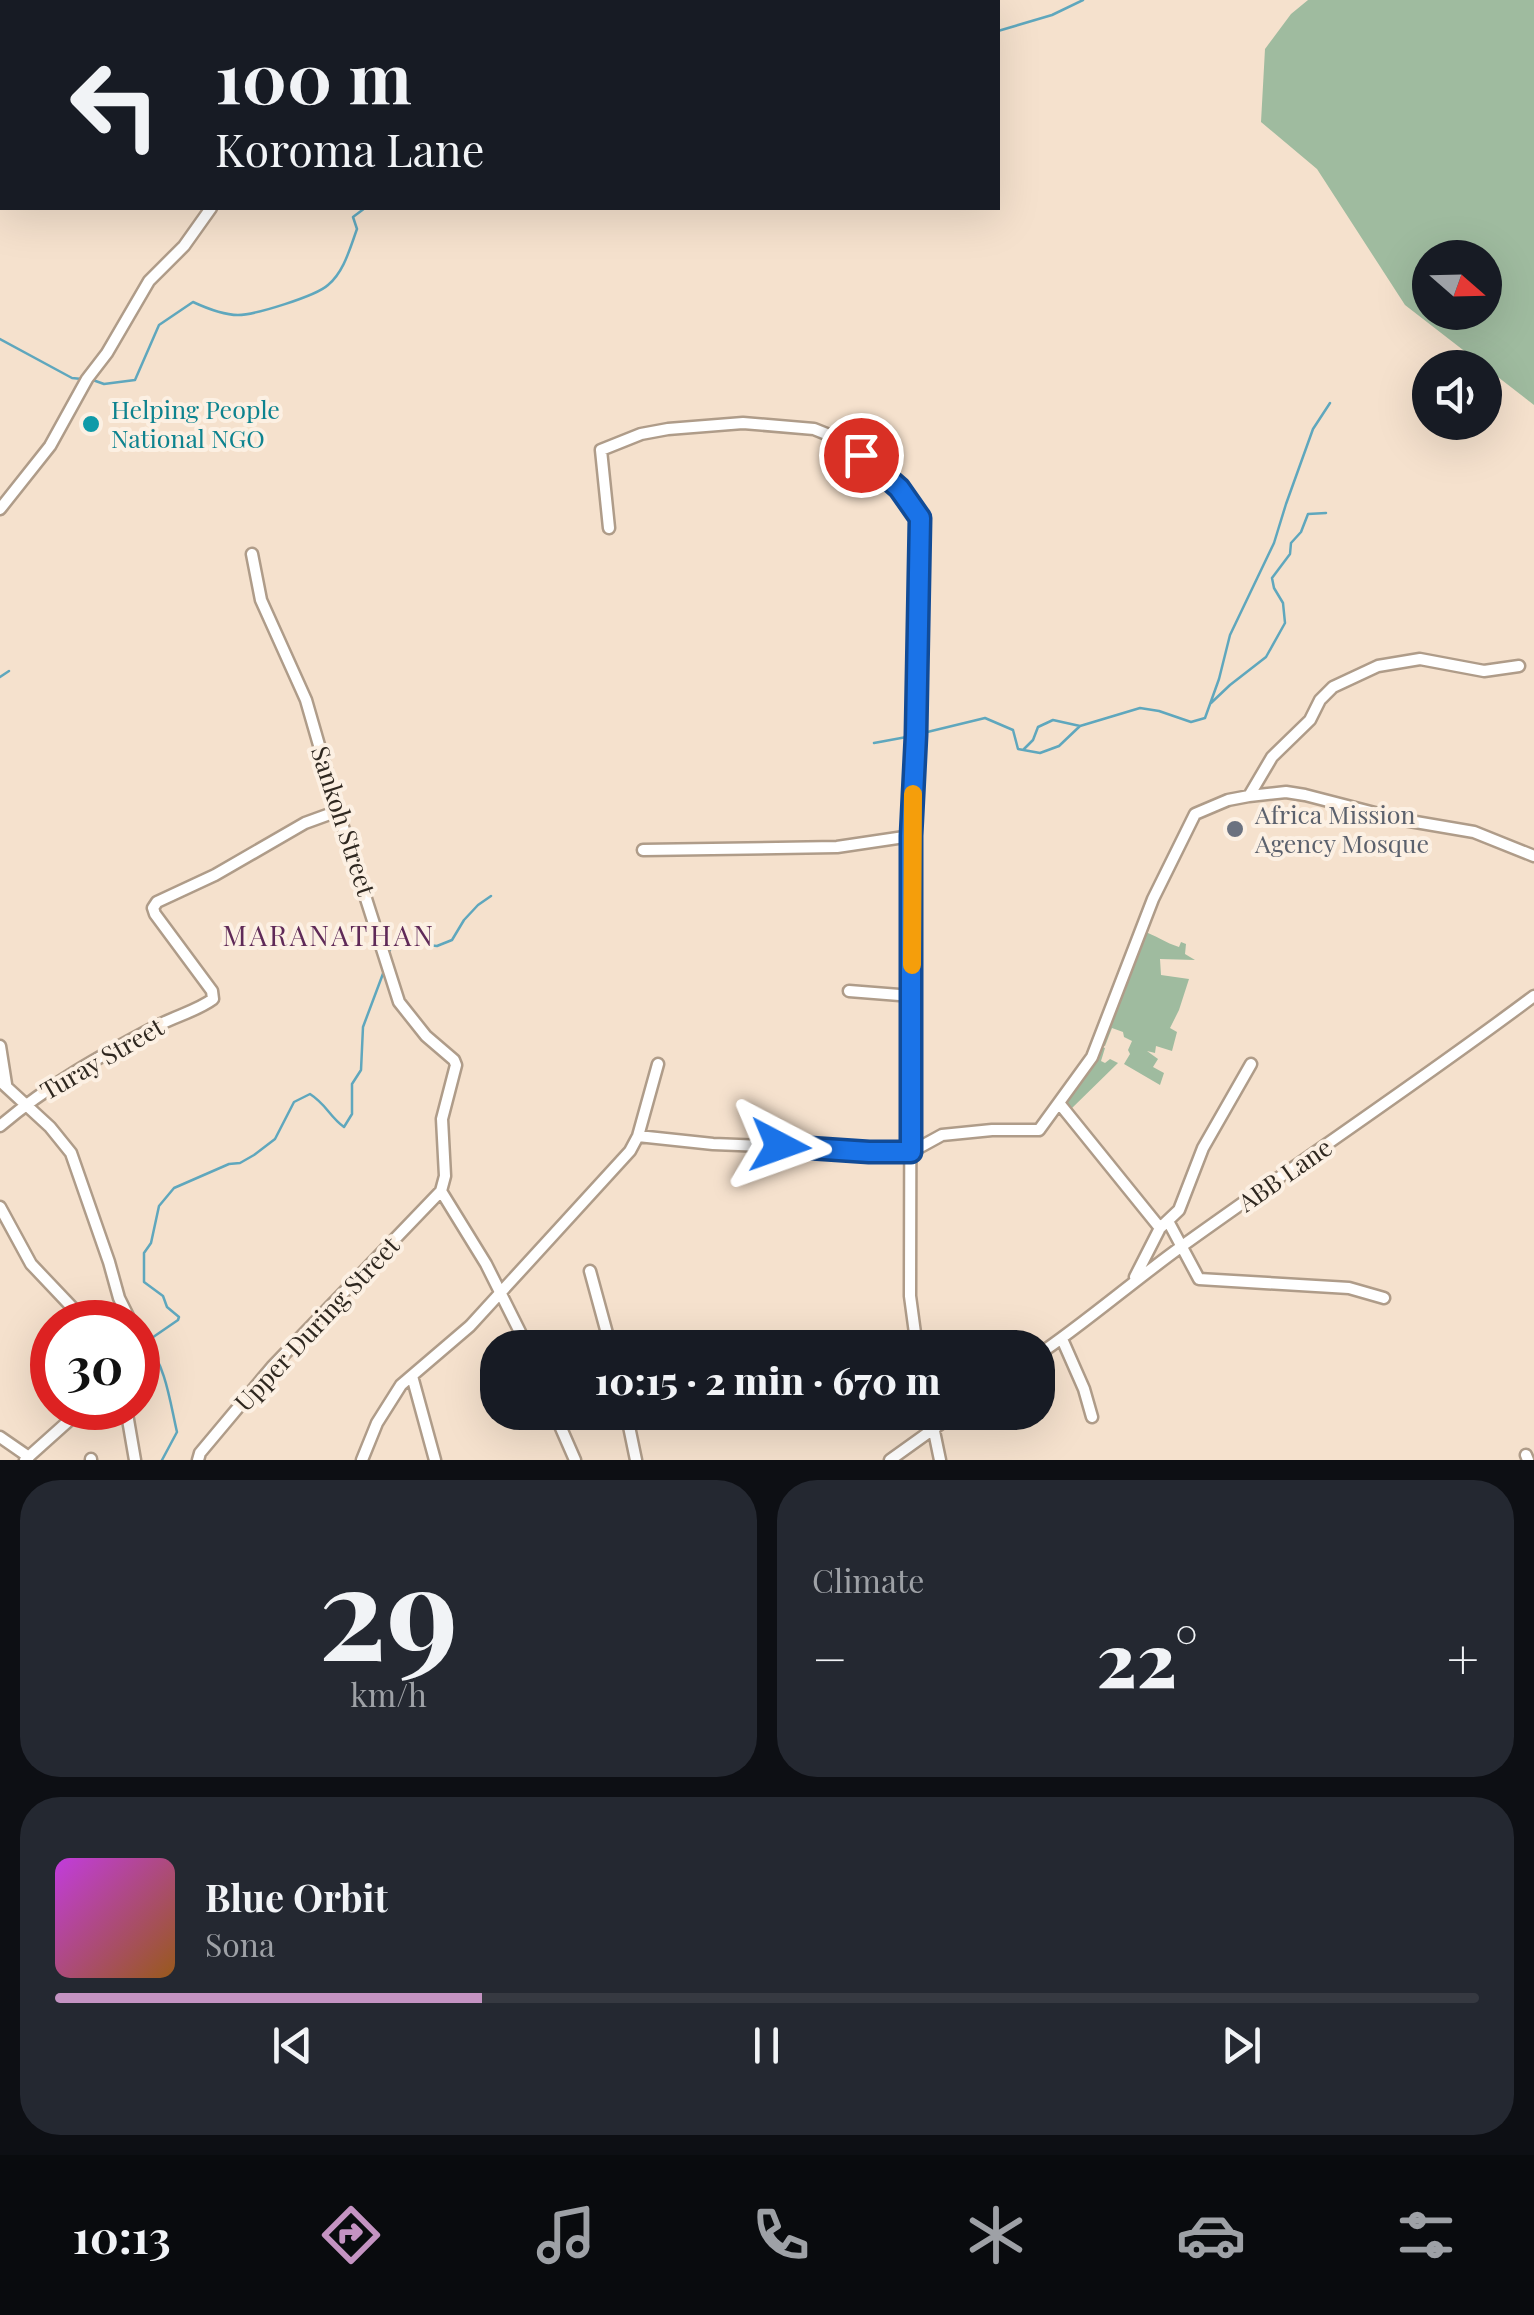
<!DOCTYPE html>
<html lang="en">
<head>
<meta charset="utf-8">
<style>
	body { margin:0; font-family:"Playfair Display",serif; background:#242831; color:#f1f3f6; height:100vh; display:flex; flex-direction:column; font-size:38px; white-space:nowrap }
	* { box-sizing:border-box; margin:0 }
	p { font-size:32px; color:#9ea1a6 }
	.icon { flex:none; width:55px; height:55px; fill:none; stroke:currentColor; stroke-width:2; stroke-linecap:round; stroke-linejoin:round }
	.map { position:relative; height:1460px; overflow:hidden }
	.sheet { display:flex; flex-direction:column; gap:20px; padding:20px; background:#0d0f14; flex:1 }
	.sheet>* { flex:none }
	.banner { position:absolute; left:0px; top:0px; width:1000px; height:210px; box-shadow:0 10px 40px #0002; background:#171b24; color:#f1f3f6; overflow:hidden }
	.needle { width:65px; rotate:110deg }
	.controls { position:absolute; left:1412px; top:240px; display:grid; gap:20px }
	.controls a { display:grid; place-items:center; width:90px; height:90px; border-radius:50%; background:#171b24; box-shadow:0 10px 40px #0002; font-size:50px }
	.speed { position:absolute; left:30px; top:1300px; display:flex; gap:20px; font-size:50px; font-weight:700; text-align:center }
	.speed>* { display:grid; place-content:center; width:130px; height:130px; border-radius:50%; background:#171b24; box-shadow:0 10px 40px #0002; line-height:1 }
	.speed .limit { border:15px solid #d22; background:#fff; color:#111 }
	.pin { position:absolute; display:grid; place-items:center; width:85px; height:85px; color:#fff; margin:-42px; border:5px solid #fff; border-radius:50%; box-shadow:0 2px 10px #0007 }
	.me { position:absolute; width:110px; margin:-55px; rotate:94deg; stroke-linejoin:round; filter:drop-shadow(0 0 8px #0008) }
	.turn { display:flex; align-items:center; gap:35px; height:210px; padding:0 50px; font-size:45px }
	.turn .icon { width:130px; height:130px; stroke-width:2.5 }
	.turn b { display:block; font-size:70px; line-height:85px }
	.big { font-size:75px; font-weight:800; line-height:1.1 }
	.sheet .tile { flex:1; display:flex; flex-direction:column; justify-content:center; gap:15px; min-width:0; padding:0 35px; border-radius:40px; background:#242831 }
	.sheet .dial { align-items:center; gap:0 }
	.dial b { font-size:130px; line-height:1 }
	.song { display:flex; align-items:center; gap:30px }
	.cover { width:120px; height:120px; border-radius:15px; background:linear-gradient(135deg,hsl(290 70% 55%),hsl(30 70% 35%)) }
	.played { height:10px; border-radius:5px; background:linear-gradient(90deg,#c493c2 30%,#363941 30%) }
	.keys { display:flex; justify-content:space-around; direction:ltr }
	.heat { display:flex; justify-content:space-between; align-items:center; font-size:55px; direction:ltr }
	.sheet .tiles { flex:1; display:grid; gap:20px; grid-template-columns:1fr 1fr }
	.tile:last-child { grid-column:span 2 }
	.trip { position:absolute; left:480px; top:1330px; width:575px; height:100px; border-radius:40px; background:#171b24; box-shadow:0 10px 40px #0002; font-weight:800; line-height:100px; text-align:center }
	.dock { display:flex; height:160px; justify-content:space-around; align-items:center; background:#090b0e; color:#9ea1a6 }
	.dock .icon { width:70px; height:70px }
	.dock .active { color:#c493c2 }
	.dock b { font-size:45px; color:#f1f3f6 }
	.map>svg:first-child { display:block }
	.green { fill:#9fbb9f; fill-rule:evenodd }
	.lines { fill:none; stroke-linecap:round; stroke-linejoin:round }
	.stream { stroke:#5fa7bd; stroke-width:2.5 }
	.minor-casing { stroke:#af9c89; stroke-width:15 }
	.minor { stroke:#fff; stroke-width:10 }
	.route-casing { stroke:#114b97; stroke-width:25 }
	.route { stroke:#1a73e8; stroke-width:18 }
	.slow { stroke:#f59e0b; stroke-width:18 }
	.culture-dot { fill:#0f9aa8; stroke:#fcf0e3; stroke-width:4 }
	.worship-dot { fill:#6b7280; stroke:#fcf0e3; stroke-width:4 }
	.labels { text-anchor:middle; stroke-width:8; stroke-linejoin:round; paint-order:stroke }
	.culture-label { font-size:25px; fill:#0d838f; stroke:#fcf0e3; text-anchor:start }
	.worship-label { font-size:25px; fill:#5b616d; stroke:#fcf0e3; text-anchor:start }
	.street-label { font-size:25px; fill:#2f2820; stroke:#fcf0e3 }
	.neighbourhood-label { font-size:28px; letter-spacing:2.5px; fill:#5f2a58; stroke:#fcf0e3 }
</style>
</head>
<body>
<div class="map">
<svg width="1534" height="1460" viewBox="0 0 1534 1460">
	<rect width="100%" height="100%" fill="#f5e1cd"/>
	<path class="green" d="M 1308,0 L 1534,0 L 1534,405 L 1405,305 L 1317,169 L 1261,122 L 1265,49 L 1291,14 ZM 1430,258 L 1485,258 L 1485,312 L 1430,312 Z
		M 1143,931 C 1155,935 1166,943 1179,947 L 1181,942 L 1186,944 L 1185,954 L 1195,960 L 1160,959 L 1161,975 L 1189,979 L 1179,1010 L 1170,1028 L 1177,1032 L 1172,1051 L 1156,1046 L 1155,1053 L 1147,1051 L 1158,1059 L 1153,1067 L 1164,1073 L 1160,1085 L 1124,1064 L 1130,1054 L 1128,1050 L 1132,1041 L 1124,1037 L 1123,1032 L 1112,1028 L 1105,1046 L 1099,1044 Z
		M 1099,1046 L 1105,1048 L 1101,1061 L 1105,1063 L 1110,1059 L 1118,1063 L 1070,1110 L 1062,1102 L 1075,1090 Z"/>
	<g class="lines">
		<path class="stream" d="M 998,31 L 1052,15 L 1083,0
			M 0,339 L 72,378 L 82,379
			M 90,379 L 104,384 L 135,380 L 159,325 L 193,302 C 206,308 223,315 238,315 C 255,315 316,296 328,285 C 344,272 350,248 357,229 L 353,217 L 365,208
			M 0,677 L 9,671
			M 1211,703 L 1230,685 L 1266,657 L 1285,623 L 1283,603 L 1274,588 L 1272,578 L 1290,554 L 1291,543 L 1301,532 L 1308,514 L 1326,513
			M 919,734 L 985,718 L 1013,730 L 1018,749 L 1040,753 L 1059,746 L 1080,726 L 1140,708 L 1159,711 L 1191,722 L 1205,718 L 1219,679 L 1230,635 L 1274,543 L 1286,504 L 1313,429 L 1330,403
			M 874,743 L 912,736
			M 1024,749 L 1033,740 L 1038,727 L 1053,720 L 1080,726
			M 388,953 L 391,948 L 418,944 L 437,946 L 452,940 L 464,920 L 478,905 L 491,896
			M 162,1460 L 177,1432 C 170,1402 166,1366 146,1342 L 178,1320 L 179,1317 L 167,1307 L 163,1296 L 144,1282 L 144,1253 L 151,1243 L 159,1206 L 174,1188 L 229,1164 L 240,1163 L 254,1155 L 275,1139 L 294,1102 L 310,1094 C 327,1105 329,1116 344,1127 L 352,1114 L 352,1084 L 361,1070 L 363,1027 L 384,971"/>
		<g class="minor-casing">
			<path id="minor" d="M 255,2 L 255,0
				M 390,2 L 390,0
				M 0,509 L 50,446 L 87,379 L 107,353 L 149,281 L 184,246 L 211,208
				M 609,528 L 601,450 L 641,434 L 668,429 L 743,423 L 814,429 L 844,441 L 899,488 L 920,517 L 916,735 L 911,836 L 910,1296 L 917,1348
				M 252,554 L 261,600 L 306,700 L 338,811 L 399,1002 L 426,1036 L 454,1060 L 456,1065 L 442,1119 L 445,1176 L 441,1191
				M 1249,796 L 1272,757 L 1310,720 L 1320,700 L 1333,687 L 1378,666 L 1420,659 L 1484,671 L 1519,666
				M 643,850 L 837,847 L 911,836
				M 849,991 L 912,996
				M 0,1046 L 6,1084
				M 0,1081 L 50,1127 L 71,1153 L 109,1262 L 119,1298 L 131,1322
				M 1059,1103 L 1160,1228
				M 0,1126 C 48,1085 102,1055 157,1026 C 175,1016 197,1011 213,999 L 212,991 L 155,914 L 153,908 L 157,902 L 215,875 L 305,823 L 338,811
				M 638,1136 L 713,1144 L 911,1152 L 942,1135 L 992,1130 L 1039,1130 L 1092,1057 L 1153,899 L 1195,814 L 1228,800 L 1249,796 L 1286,792 L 1305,795 L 1398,819 L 1474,832 L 1534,856
				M 441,1191 L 486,1264 L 528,1348
				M 0,1207 L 31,1264 L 86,1322
				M 1168,1221 L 1199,1279 L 1349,1288 L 1384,1298
				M 590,1271 L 611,1348
				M 1135,1277 L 1160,1228 L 1179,1210 L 1203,1148 L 1251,1064
				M 138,1334 L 142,1344 L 138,1356
				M 1062,1339 L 1084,1389 L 1092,1417
				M 1038,1355 C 1086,1322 1130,1284 1178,1249 C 1296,1164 1418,1083 1534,996
				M 412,1376 L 435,1460
				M 126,1408 L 135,1460
				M 554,1412 L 575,1460
				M 626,1412 L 636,1460
				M 930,1412 L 940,1460
				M 0,1437 L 29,1457
				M 1526,1455 L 1528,1460
				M 91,1459 L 91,1460
				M 25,1460 L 83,1408
				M 198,1460 L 200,1453 L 272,1367 L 441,1191
				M 362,1460 L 377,1423 L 401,1385 L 470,1326 L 630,1151 L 638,1136 L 658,1064
				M 890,1460 L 957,1412"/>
		</g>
		<use href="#minor" class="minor"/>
	</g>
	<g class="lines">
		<g class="route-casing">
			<path id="route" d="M 780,1146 L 869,1152 L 911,1152 L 911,836 L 916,735 L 920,518 L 899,488 L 861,455"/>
		</g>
		<use href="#route" class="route"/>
		<path class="slow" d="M 912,965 L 913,794"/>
	</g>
	<circle class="culture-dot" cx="91" cy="424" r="10"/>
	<circle class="worship-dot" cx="1235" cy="829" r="10"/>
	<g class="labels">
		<g class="culture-label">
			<text x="111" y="419">Helping People<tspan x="111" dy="29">National NGO</tspan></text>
		</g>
		<g class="worship-label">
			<text x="1255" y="824">Africa Mission<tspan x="1255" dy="29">Agency Mosque</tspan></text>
		</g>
		<g class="street-label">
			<text transform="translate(343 821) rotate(72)" y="9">Sankoh Street</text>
			<text transform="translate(102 1059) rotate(-30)" y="9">Turay Street</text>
			<text transform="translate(1285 1175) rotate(-35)" y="9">ABB Lane</text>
			<text transform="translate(317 1324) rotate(-47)" y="9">Upper During Street</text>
		</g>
		<g class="neighbourhood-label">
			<text x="329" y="946">MARANATHAN</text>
		</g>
	</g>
</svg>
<div class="controls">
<a><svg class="needle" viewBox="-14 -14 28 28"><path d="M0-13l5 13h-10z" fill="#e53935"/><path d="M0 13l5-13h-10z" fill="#9ea1a6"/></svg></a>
<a><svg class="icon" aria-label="sound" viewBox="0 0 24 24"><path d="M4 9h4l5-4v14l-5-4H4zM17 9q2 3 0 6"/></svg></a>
</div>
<div class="speed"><div class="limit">30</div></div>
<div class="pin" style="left:861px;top:455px;background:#d93025"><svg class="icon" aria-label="arrive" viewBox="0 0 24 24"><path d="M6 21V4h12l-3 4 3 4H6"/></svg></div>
<svg class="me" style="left:780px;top:1146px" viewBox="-20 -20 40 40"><path d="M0-17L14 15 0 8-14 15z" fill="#1a73e8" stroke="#fff" stroke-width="4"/></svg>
<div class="trip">10:15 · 2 min · 670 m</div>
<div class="banner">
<div class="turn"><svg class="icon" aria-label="left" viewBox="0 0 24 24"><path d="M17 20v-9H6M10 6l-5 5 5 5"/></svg><div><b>100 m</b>Koroma Lane</div></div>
</div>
</div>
<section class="sheet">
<div class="tiles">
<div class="tile dial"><b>29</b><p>km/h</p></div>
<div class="tile"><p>Climate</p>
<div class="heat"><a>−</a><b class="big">22°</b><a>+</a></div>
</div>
<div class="tile">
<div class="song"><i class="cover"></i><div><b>Blue Orbit</b><p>Sona</p></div></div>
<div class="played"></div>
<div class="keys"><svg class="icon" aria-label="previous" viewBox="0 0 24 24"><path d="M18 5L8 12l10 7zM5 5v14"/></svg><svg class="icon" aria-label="pause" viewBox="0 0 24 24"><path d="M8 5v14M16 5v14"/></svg><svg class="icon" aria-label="next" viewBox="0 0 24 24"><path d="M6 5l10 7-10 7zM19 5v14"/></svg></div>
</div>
</div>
</section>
<nav class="dock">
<b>10:13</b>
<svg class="icon active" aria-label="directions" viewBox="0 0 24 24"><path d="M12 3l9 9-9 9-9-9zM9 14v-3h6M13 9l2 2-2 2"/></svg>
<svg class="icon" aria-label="music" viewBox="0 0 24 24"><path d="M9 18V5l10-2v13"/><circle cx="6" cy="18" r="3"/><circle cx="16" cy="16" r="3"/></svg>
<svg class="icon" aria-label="phone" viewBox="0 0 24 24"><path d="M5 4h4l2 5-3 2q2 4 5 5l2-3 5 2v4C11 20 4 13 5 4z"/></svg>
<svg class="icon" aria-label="climate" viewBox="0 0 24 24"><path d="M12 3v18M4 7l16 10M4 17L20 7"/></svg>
<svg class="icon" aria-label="car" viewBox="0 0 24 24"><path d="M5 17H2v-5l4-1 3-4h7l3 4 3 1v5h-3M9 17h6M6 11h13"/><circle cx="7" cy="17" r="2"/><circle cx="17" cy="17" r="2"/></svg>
<svg class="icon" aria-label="filters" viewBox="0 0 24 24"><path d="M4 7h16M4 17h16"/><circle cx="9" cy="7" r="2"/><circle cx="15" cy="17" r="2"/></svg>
</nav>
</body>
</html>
